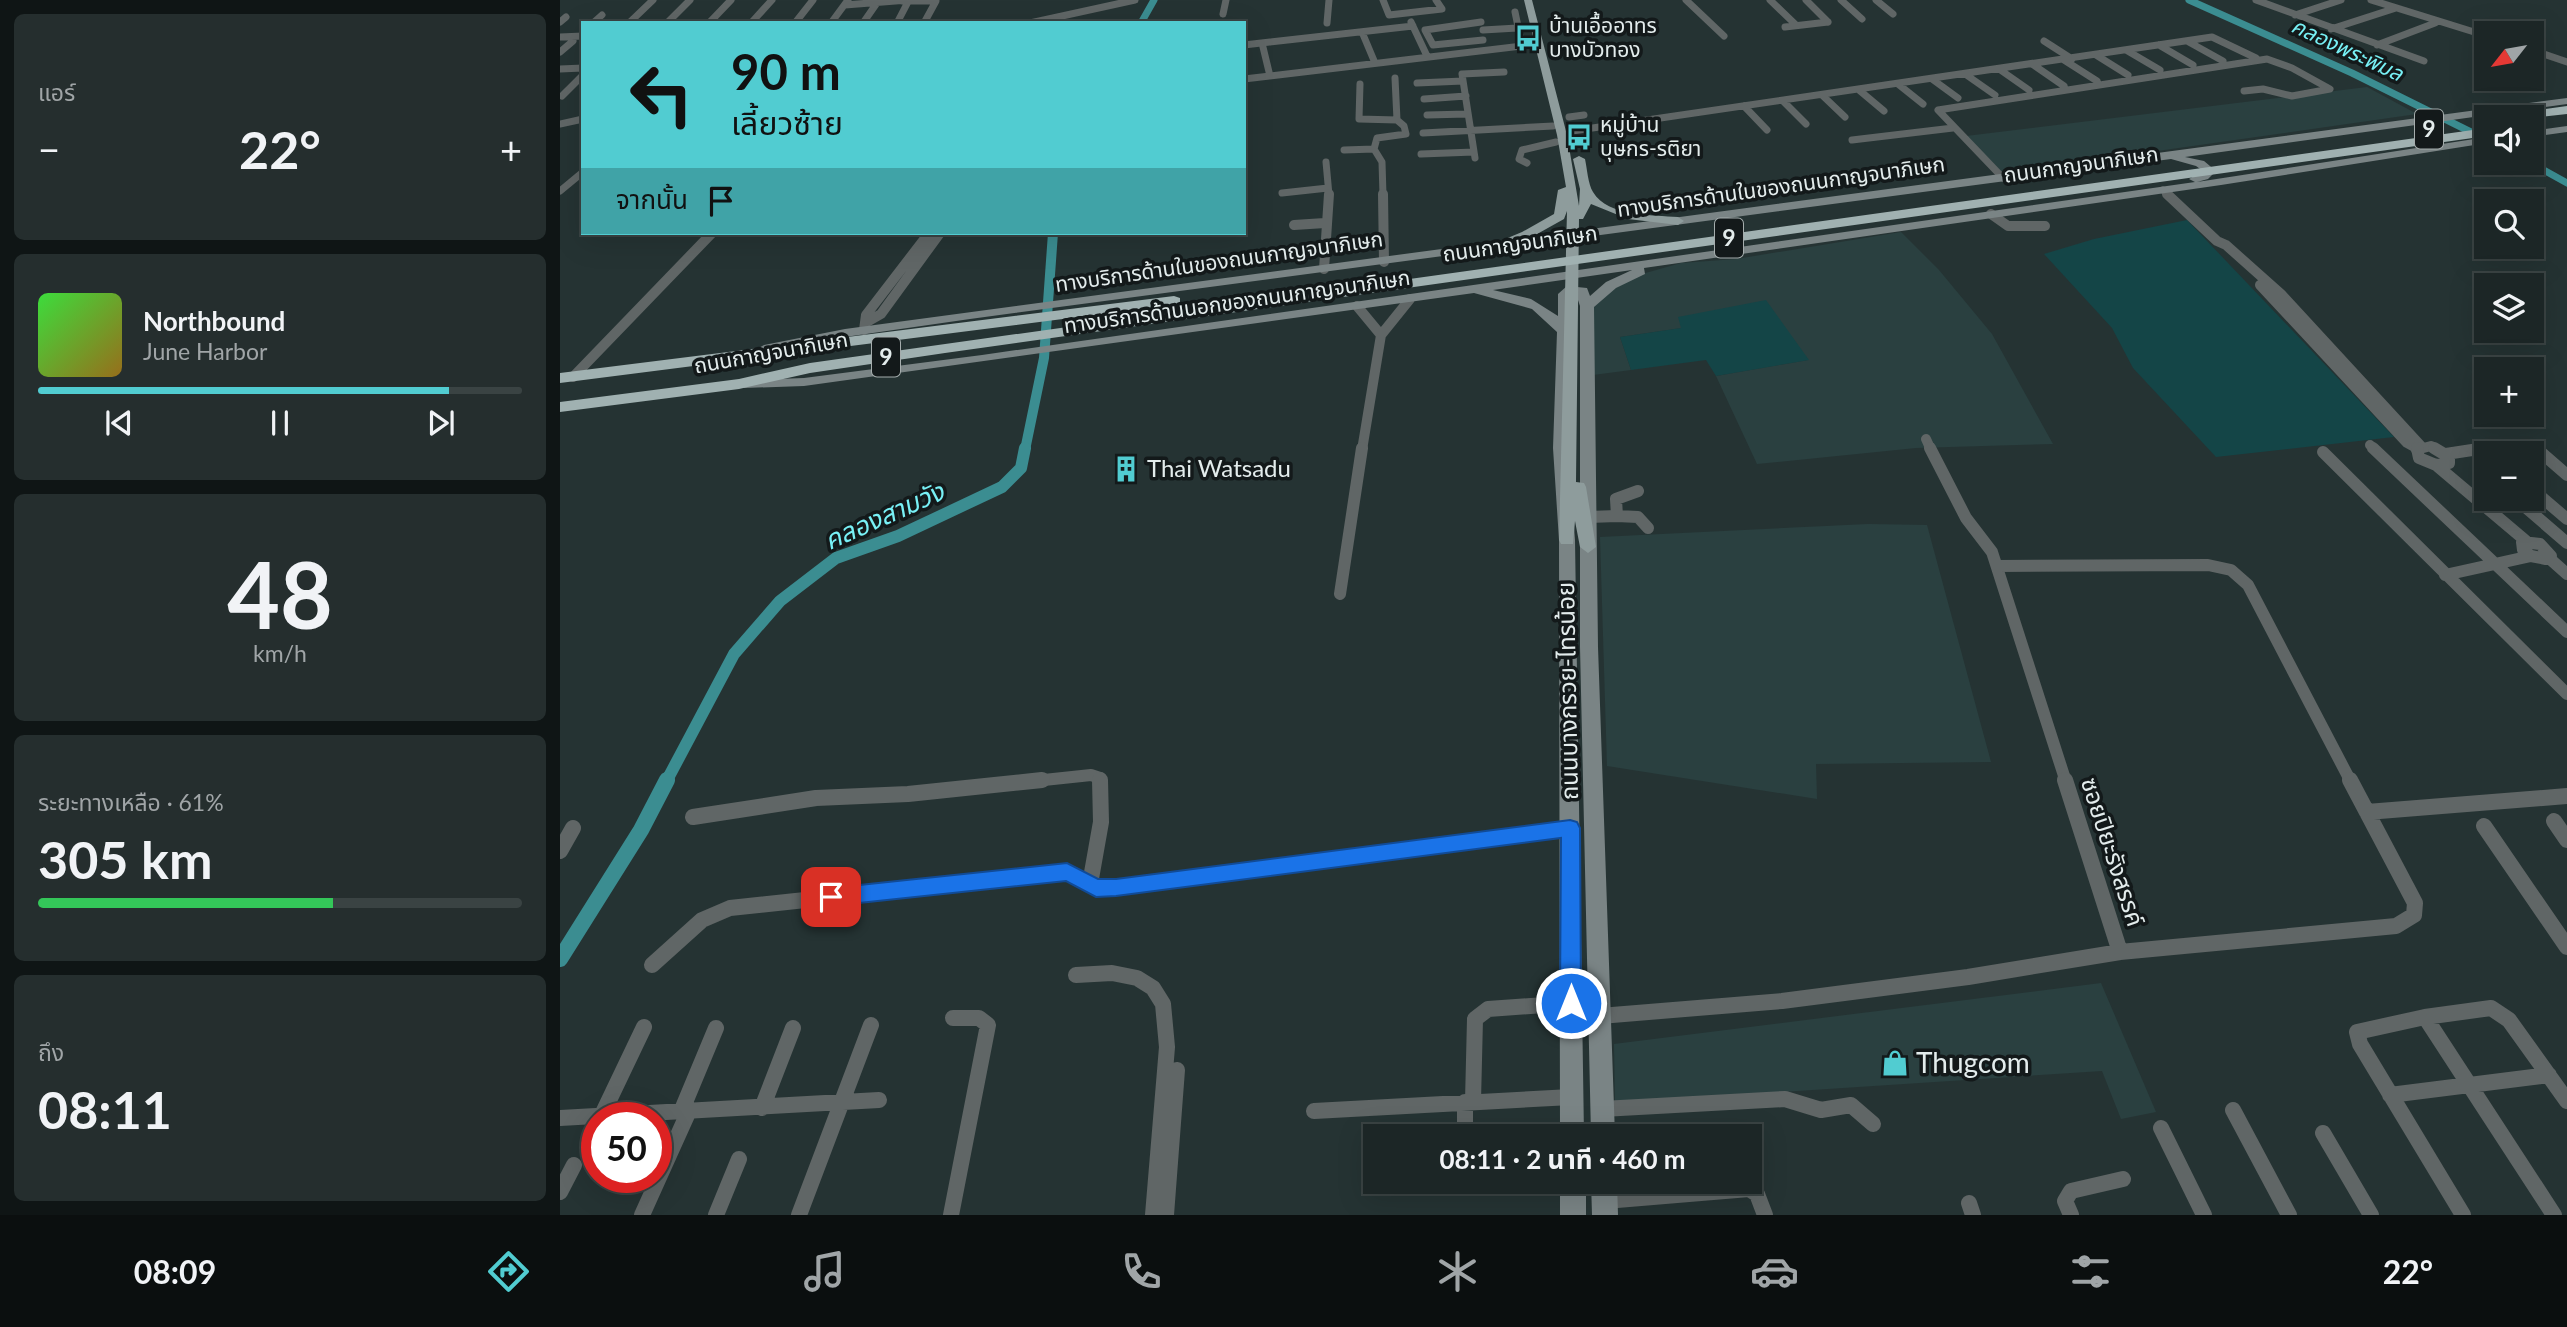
<!DOCTYPE html>
<html lang="th">
<head>
<meta charset="utf-8">
<style>
	body { margin:0; font-family:Lato,"Noto Sans Thai",sans-serif; background:#252e2e; color:#f1f3f6; height:100vh; display:flex; flex-direction:column; font-size:26px; white-space:nowrap }
	* { box-sizing:border-box; margin:0 }
	p { font-size:23px; color:#a0a5a7 }
	.icon { flex:none; width:38px; height:38px; fill:none; stroke:currentColor; stroke-width:2; stroke-linecap:round; stroke-linejoin:round }
	.map { position:relative; flex:1; overflow:hidden }
	.drawer { display:flex; flex-direction:column; gap:14px; padding:14px; background:#0f1515; width:560px }
	.drawer>* { flex:none }
	.hud { position:absolute; left:21px; top:21px; width:665px; height:214px; border-radius:0px; box-shadow:0 7px 28px #0002,0 0 0 2px #3a4343; background:#51ccd1; color:#111; overflow:hidden }
	.needle { width:46px; rotate:239deg }
	.fabs { position:absolute; left:1914px; top:21px; display:grid; gap:14px }
	.fabs a { display:grid; place-items:center; width:70px; height:70px; border-radius:0px; background:#1c2626; box-shadow:0 7px 28px #0002,0 0 0 2px #3a4343; font-size:35px }
	.speed { position:absolute; left:21px; top:1102px; display:flex; gap:14px; font-size:35px; font-weight:700; text-align:center }
	.speed>* { display:grid; place-content:center; width:91px; height:91px; border-radius:50%; background:#1c2626; box-shadow:0 7px 28px #0002,0 0 0 2px #3a4343; line-height:1 }
	.speed .limit { border:10px solid #d22; background:#fff; color:#111 }
	.pin { position:absolute; display:grid; place-items:center; width:60px; height:60px; color:#fff; margin:-30px; border-radius:14px; box-shadow:0 4px 10px #0006 }
	.me { position:absolute; width:77px; margin:-38px; rotate:0deg; stroke-linejoin:round; filter:drop-shadow(0 0 5px #0008) }
	.turn { display:flex; align-items:center; gap:24px; height:147px; padding:0 35px; font-size:32px }
	.turn .icon { width:91px; height:91px; stroke-width:2.5 }
	.turn b { display:block; font-size:49px; line-height:60px }
	.then { display:flex; align-items:center; height:66px; padding:0 35px; background:#0003; gap:14px; font-size:26px }
	.big { font-size:52px; font-weight:700; line-height:1.1 }
	.drawer .widget { flex:1; display:flex; flex-direction:column; justify-content:center; gap:10px; min-width:0; padding:0 24px; border-radius:10px; background:#252e2e }
	.drawer .dial { align-items:center; gap:0 }
	.dial b { font-size:91px; line-height:1 }
	.song { display:flex; align-items:center; gap:21px }
	.cover { width:84px; height:84px; border-radius:10px; background:linear-gradient(135deg,hsl(120 70% 55%),hsl(40 70% 35%)) }
	.played { height:7px; border-radius:4px; background:linear-gradient(90deg,#51ccd1 85%,#3a4343 85%) }
	.keys { display:flex; justify-content:space-around; direction:ltr }
	.heat { display:flex; justify-content:space-between; align-items:center; font-size:38px; direction:ltr }
	.charge { height:10px; border-radius:5px; background:linear-gradient(90deg,#34c759 61%,#3a4343 0) }
	.trip { position:absolute; left:803px; top:1124px; width:399px; height:70px; border-radius:0px; background:#1c2626; box-shadow:0 7px 28px #0002,0 0 0 2px #3a4343; font-weight:700; line-height:70px; text-align:center }
	.dock { display:flex; height:112px; justify-content:space-around; align-items:center; background:#0b0f0f; color:#a0a5a7 }
	.dock .icon { width:49px; height:49px }
	.dock .active { color:#51ccd1 }
	.dock b { font-size:32px; color:#f1f3f6 }
	main { display:flex; flex:1; min-height:0 }
	.map>svg:first-child { display:block }
	.built { fill:#2a4040 }
	.green { fill:#144547 }
	.lines { fill:none; stroke-linecap:round; stroke-linejoin:round }
	.canal-far3 { stroke:#3b8d91; stroke-width:7 }
	.canal-far2 { stroke:#3b8d91; stroke-width:10 }
	.canal-far1 { stroke:#3b8d91; stroke-width:12 }
	.canal { stroke:#3b8d91; stroke-width:16 }
	.street-far3 { stroke:#606666; stroke-width:7 }
	.street-far2 { stroke:#606666; stroke-width:10 }
	.street-far1 { stroke:#606666; stroke-width:12 }
	.street { stroke:#606666; stroke-width:16 }
	.secondary { fill:#7a8485; fill-rule:evenodd }
	.primary { fill:#8e9c9c; fill-rule:evenodd }
	.highway { fill:#a0b1b1; fill-rule:evenodd }
	.route { fill:#1a73e8; stroke:#114b97; stroke-width:2 }
	.labels { text-anchor:middle; stroke-width:7; stroke-linejoin:round; paint-order:stroke }
	.far-poi-label { font-size:21px; fill:#e3ecec; stroke:#13191a; text-anchor:start }
	.far-water-label { font-size:21px; font-style:italic; fill:#78f1f6; stroke:#13191a }
	.far-street-label { font-size:21px; fill:#e3ecec; stroke:#13191a }
	.shield { fill:#13191a; stroke:#a5adad; stroke-width:2 }
	.shield-label { font-size:23px; font-weight:bold; fill:#e3ecec }
	.poi-label { font-size:24px; fill:#e3ecec; stroke:#13191a; text-anchor:start }
	.street-label { font-size:24px; fill:#e3ecec; stroke:#13191a }
	.water-label { font-size:26px; font-style:italic; fill:#78f1f6; stroke:#13191a }
	.near-poi-label { font-size:28px; fill:#e3ecec; stroke:#13191a; text-anchor:start }
</style>
</head>
<body>
<main>
<section class="drawer">
<div class="widget"><p>แอร์</p>
<div class="heat"><a>−</a><b class="big">22°</b><a>+</a></div>
</div>
<div class="widget">
<div class="song"><i class="cover"></i><div><b>Northbound</b><p>June Harbor</p></div></div>
<div class="played"></div>
<div class="keys"><svg class="icon" aria-label="previous" viewBox="0 0 24 24"><path d="M18 5L8 12l10 7zM5 5v14"/></svg><svg class="icon" aria-label="pause" viewBox="0 0 24 24"><path d="M8 5v14M16 5v14"/></svg><svg class="icon" aria-label="next" viewBox="0 0 24 24"><path d="M6 5l10 7-10 7zM19 5v14"/></svg></div>
</div>
<div class="widget dial"><b>48</b><p>km/h</p></div>
<div class="widget"><p>ระยะทางเหลือ · 61%</p><b class="big">305 km</b><div class="charge"></div></div>
<div class="widget"><p>ถึง</p><b class="big">08:11</b></div>
</section>
<div class="map">
<svg width="2007" height="1215" viewBox="0 0 2007 1215">
	<rect width="100%" height="100%" fill="#253333"/>
	<path class="built" d="M 1807,87 L 1857,114 L 1443,173 L 1406,136 Z
		M 1341,232 L 1379,270 L 1432,334 L 1493,444 L 1356,448 L 1197,464 L 1156,376 L 1248,360 L 1119,317 L 1122,328 L 1060,337 L 1071,370 L 1033,375 L 1030,310 L 1040,296 L 1082,274 L 1121,263 L 1176,259 Z
		M 1308,524 L 1367,525 L 1431,762 L 1256,764 L 1257,799 L 1047,766 L 1040,537 Z
		M 1541,983 L 1596,1112 L 1561,1119 L 1542,1071 L 1055,1103 L 1054,1044 Z"/>
	<path class="green" d="M 1627,220 L 1834,437 L 1656,457 L 1573,368 L 1552,328 L 1484,254 L 1534,239 Z
		M 1206,300 L 1249,360 L 1156,376 L 1146,360 L 1071,370 L 1060,337 L 1121,328 L 1118,317 Z"/>
	<g class="lines">
		<path class="canal-far3" d="M 1629,0 L 1792,73 L 1923,138
			M 581,23 L 594,0
			M 1971,163 L 2007,183"/>
		<path class="canal-far2" d="M 465,450 L 484,358 L 493,233"/>
		<path class="canal-far1" d="M 106,782 L 174,654 L 220,601 L 276,558 L 338,536 L 442,487 L 461,468 L 465,448"/>
		<path class="canal" d="M 0,959 L 81,830 L 107,780"/>
		<path class="street-far3" d="M 823,0 L 829,15 L 882,9 L 876,0
			M 1126,0 L 1164,36
			M 1210,0 L 1236,25
			M 1246,0 L 1268,22
			M 1281,0 L 1302,19
			M 1316,0 L 1333,14
			M 1696,0 L 1864,61
			M 1811,0 L 1927,36
			M 342,1 L 376,1 L 364,23
			M 285,5 L 348,0
			M 955,12 L 960,36
			M 663,14 L 666,0
			M 1735,15 L 1781,0
			M 0,22 L 6,17
			M 851,22 L 867,56
			M 921,22 L 865,30 L 873,45 L 923,40
			M 33,23 L 42,15
			M 69,23 L 93,0
			M 107,23 L 130,0
			M 149,23 L 171,0
			M 191,23 L 212,0
			M 235,23 L 253,0
			M 271,23 L 288,0
			M 303,23 L 319,0
			M 337,23 L 349,0
			M 470,23 L 575,0
			M 767,23 L 769,0
			M 1225,27 L 1268,22
			M 1771,29 L 1836,8
			M 923,30 L 975,27
			M 802,32 L 815,63
			M 0,37 L 23,36
			M 1484,41 L 1512,59
			M 1627,41 L 1663,61
			M 702,43 L 710,76
			M 684,45 L 853,26
			M 1599,45 L 1633,65
			M 1817,45 L 1875,23
			M 1566,50 L 1600,70
			M 1972,50 L 2007,62
			M 0,52 L 13,41
			M 1536,55 L 1568,75
			M 1504,60 L 1537,81
			M 1472,64 L 1504,86
			M 0,69 L 23,68
			M 1439,69 L 1469,90
			M 1405,74 L 1435,95
			M 684,79 L 979,44
			M 1372,79 L 1398,98
			M 857,83 L 903,81
			M 800,84 L 799,119 L 837,120
			M 1338,84 L 1363,104
			M 1299,90 L 1324,111
			M 1262,95 L 1285,117
			M 2,96 L 23,75
			M 864,99 L 906,96
			M 1223,101 L 1246,124
			M 1184,106 L 1207,130
			M 867,115 L 907,114
			M 1009,117 L 1024,115
			M 0,124 L 23,119
			M 1012,131 L 1652,37 L 1696,58
			M 863,133 L 993,126
			M 1292,140 L 1393,128
			M 784,150 L 814,149
			M 861,154 L 914,152
			M 915,158 L 902,74 L 944,72
			M 766,162 L 769,195
			M 967,163 L 959,159 L 962,150 L 996,142
			M 1443,178 L 1378,110 L 1707,59 L 1732,68 L 1770,89 L 1732,96 L 1703,89 L 1684,91
			M 1603,190 L 1609,195
			M 0,191 L 23,172
			M 722,193 L 768,188
			M 823,195 L 822,162 L 814,149 L 817,138 L 846,134 L 844,126 L 837,120 L 835,78"/>
		<path class="street-far2" d="M 823,194 L 824,262
			M 1607,194 L 1657,241 L 1666,245 L 1721,294 L 1861,446
			M 1431,214 L 1448,226 L 1485,226
			M 734,225 L 765,223
			M 764,269 L 769,194
			M 1700,285 L 1847,443 L 1856,448
			M 797,306 L 821,335
			M 307,322 L 321,314 L 380,233
			M 304,330 L 306,315 L 369,233
			M 13,377 L 152,233
			M 1366,439 L 1371,450
			M 1810,445 L 1815,450
			M 802,450 L 821,335 L 850,299
			M 1856,450 L 1871,446 L 1877,450
			M 1919,450 L 1926,445 L 1973,445 L 1978,450"/>
		<path class="street-far1" d="M 1370,448 L 1406,518 L 1432,552 L 1506,782
			M 1813,448 L 2007,632
			M 1857,448 L 1859,458 L 1876,465
			M 1874,448 L 1889,457 L 1889,463 L 1876,465
			M 1976,448 L 2007,475
			M 1763,452 L 2007,694
			M 1886,454 L 1925,448
			M 1876,465 L 1966,541
			M 1923,471 L 1927,474
			M 1972,489 L 2007,519
			M 1956,499 L 2007,543
			M 1057,516 L 1078,517 L 1088,528
			M 1029,517 L 1057,516 L 1056,499 L 1078,491
			M 1962,542 L 1980,544 L 1991,556 L 1986,559 L 1971,556 L 1963,550 Z
			M 1989,558 L 2007,574
			M 1437,566 L 1648,565 L 1671,570 L 1688,585 L 1791,782
			M 1885,575 L 1971,556
			M 780,594 L 802,448
			M 465,782 L 531,775 L 540,778 L 540,782"/>
		<path class="street" d="M 1807,812 L 2007,796
			M 133,817 L 256,798 L 348,794 L 482,780
			M 1994,821 L 2007,840
			M 1924,826 L 2007,947
			M 0,851 L 13,828
			M 530,884 L 541,822 L 540,780
			M 1560,952 L 1836,926 L 1854,915 L 1855,903 L 1790,780
			M 92,965 L 142,920 L 170,908 L 507,872 L 536,888 L 556,888 L 1010,828
			M 516,975 L 552,973 L 577,978 L 593,988 L 603,1004 L 607,1047 L 593,1215
			M 1040,1016 L 1222,1001 L 1408,977 L 1560,952 L 1505,780
			M 1865,1017 L 1994,1215
			M 1830,1095 L 1989,1075
			M 913,1101 L 915,1019 L 928,1009 L 1011,1003
			M 905,1102 L 905,1136
			M 202,1108 L 233,1028
			M 1042,1109 L 1225,1099 L 1261,1110 L 1291,1105 L 1313,1124
			M 1673,1110 L 1729,1215
			M 754,1111 L 1011,1097
			M 121,1112 L 156,1028
			M 41,1117 L 84,1027
			M 0,1118 L 319,1100
			M 1601,1128 L 1644,1215
			M 1763,1133 L 1811,1215
			M 0,1192 L 14,1165
			M 1045,1201 L 1189,1189 L 1197,1194 L 1205,1215
			M 1409,1203 L 1413,1215
			M 82,1215 L 128,1113
			M 156,1215 L 179,1159
			M 239,1215 L 311,1025
			M 391,1215 L 428,1025 L 419,1018 L 393,1018
			M 606,1215 L 617,1070
			M 1511,1215 L 1505,1201 L 1511,1191 L 1563,1179
			M 1903,1215 L 1800,1044 L 1797,1032 L 1865,1017 L 1931,1008 L 1949,1020 L 2007,1101"/>
		<path class="secondary" d="M 2007,98 L 2007,104 L 1625,157 L 1644,161 L 1656,171 L 1648,179 L 1637,182 L 1927,137 L 1927,143 L 1661,185 L 1084,268 L 1085,274 L 1056,288 L 1034,307 L 1038,647 L 1055,1136 L 1031,1136 L 1020,647 L 1020,306 L 1016,294 L 1012,295 L 1008,448 L 1015,540 L 1024,1136 L 1000,1136 L 999,540 L 993,448 L 997,332 L 972,309 L 914,293 L 244,386 L 184,388 L 177,384 L 184,380 L 244,378 L 422,355 L 1635,182 L 1629,179 L 1643,171 L 1636,166 L 1611,159 L 410,319 L 285,337 L 204,353 L 197,349 L 204,345 L 285,329 ZM 1072,270 L 1046,282 L 1030,296 L 1027,288 L 1007,286 L 998,294 L 998,316 L 971,299 L 933,290 Z
			M 2007,126 L 2007,132 L 1972,137 L 1972,131 Z
			M 1000,1181 L 1026,1181 L 1026,1215 L 1000,1215 Z
			M 1031,1181 L 1057,1181 L 1058,1215 L 1032,1215 Z"/>
		<path class="primary" d="M 964,0 L 972,0 L 1007,135 L 1019,206 L 1020,189 L 1013,159 L 1019,156 L 1025,159 C 1027,168 1028,184 1033,192 C 1048,217 1093,215 1118,217 L 1124,221 L 1118,225 L 1068,219 L 1031,204 L 1023,219 L 1019,219 L 1016,482 L 1024,483 L 1026,487 L 1036,547 L 1028,553 L 1020,547 L 1015,521 L 1013,544 L 1001,544 L 999,540 L 1007,211 L 1004,219 L 970,238 L 932,251 L 926,247 L 962,232 L 994,214 L 998,190 L 1006,187 L 997,135 Z"/>
		<path class="highway" d="M 2007,106 L 2007,114 L 1972,118 L 1949,117 L 1955,113 Z
			M 1927,128 L 1927,136 L 385,353 L 250,373 L 179,389 L 0,412 L 0,402 L 179,379 L 250,363 Z
			M 614,296 L 620,298 L 620,304 L 0,383 L 0,373 Z"/>
	</g>
	<path class="route" d="M 1010,820 L 1017,822 L 1020,828 L 1021,1003 L 1018,1010 L 1011,1013 L 1003,1010 L 1000,1003 L 1001,838 L 556,896 L 536,897 L 506,881 L 271,906 L 264,903 L 261,897 L 264,891 L 271,888 L 507,863 L 538,879 L 556,879 Z"/>
	<defs>
		<g id="bus-bare" transform="scale(2.1)"><path d="M-5-6H5V4H4V6H2V4H-2V6H-4V4H-5ZM-3.5-4V0h7V-4ZM-3.5 1.2v1.5H-2V1.2ZM2 1.2v1.5H3.5V1.2Z" fill="#51ccd1" stroke="#13191a" stroke-width="2.5" paint-order="stroke"/></g>
		<g id="building-bare" transform="scale(2.1)"><path d="M-4-6H4V6H1V3H-1V6H-4ZM-2.5-4.3h1.7v1.8h-1.7ZM.8-4.3h1.7v1.8H.8ZM-2.5-1h1.7V.8h-1.7ZM.8-1h1.7V.8H.8Z" fill="#51ccd1" stroke="#13191a" stroke-width="2.5" paint-order="stroke"/></g>
		<g id="shop-bare" transform="scale(2.1)"><path d="M-5-2.5h2.3a2.7 3.5 0 0 1 5.4 0H5L5.5 6h-11ZM-1.5-2.5h3a1.5 2.3 0 0 0-3 0Z" fill="#51ccd1" stroke="#13191a" stroke-width="2.5" paint-order="stroke"/></g>
	</defs>
	<g fill-rule="evenodd">
		<use href="#bus-bare" x="968" y="38"/>
		<use href="#bus-bare" x="1019" y="137"/>
		<use href="#building-bare" x="566" y="469"/>
		<use href="#shop-bare" x="1335" y="1063"/>
	</g>
	<g class="labels">
		<g class="far-poi-label">
			<text x="989" y="33">บ้านเอื้ออาทร<tspan x="989" dy="24">บางบัวทอง</tspan></text>
			<text x="1040" y="132">หมู่บ้าน<tspan x="1040" dy="24">บุษกร-รติยา</tspan></text>
		</g>
		<g class="far-water-label">
			<text transform="translate(1787 50) rotate(25)" y="7">คลองพระพิมล</text>
		</g>
		<g class="far-street-label">
			<text transform="translate(1521 165) rotate(-8)" y="7">ถนนกาญจนาภิเษก</text>
			<text transform="translate(1221 187) rotate(-8)" y="7">ทางบริการด้านในของถนนกาญจนาภิเษก</text>
			<text transform="translate(960 244) rotate(-8)" y="7">ถนนกาญจนาภิเษก</text>
			<text transform="translate(659 262) rotate(-8)" y="7">ทางบริการด้านในของถนนกาญจนาภิเษก</text>
			<text transform="translate(677 302) rotate(-8)" y="7">ทางบริการด้านนอกของถนนกาญจนาภิเษก</text>
			<text transform="translate(211 353) rotate(-10)" y="7">ถนนกาญจนาภิเษก</text>
		</g>
		<g class="shield">
			<rect x="1855" y="109.5" width="28" height="39" rx="5"/>
			<rect x="1155" y="218.5" width="28" height="39" rx="5"/>
			<rect x="312" y="337.5" width="28" height="39" rx="5"/>
		</g>
		<g class="shield-label">
			<text x="1869" y="137">9</text>
			<text x="1169" y="246">9</text>
			<text x="326" y="365">9</text>
		</g>
		<g class="poi-label">
			<text x="587" y="477">Thai Watsadu</text>
		</g>
		<g class="street-label">
			<text transform="translate(1008 691) rotate(-91)" y="8">ถนนบางกรวย-ไทรน้อย</text>
			<text transform="translate(1552 852) rotate(72)" y="8">ซอยปิยะรังสรรค์</text>
		</g>
		<g class="water-label">
			<text transform="translate(324 516) rotate(-24)" y="9">คลองสามวัง</text>
		</g>
		<g class="near-poi-label">
			<text x="1356" y="1073">Thugcom</text>
		</g>
	</g>
</svg>
<div class="fabs">
<a><svg class="needle" viewBox="-14 -14 28 28"><path d="M0-13l5 13h-10z" fill="#e53935"/><path d="M0 13l5-13h-10z" fill="#a0a5a7"/></svg></a>
<a><svg class="icon" aria-label="sound" viewBox="0 0 24 24"><path d="M4 9h4l5-4v14l-5-4H4zM17 9q2 3 0 6"/></svg></a>
<a><svg class="icon" aria-label="search" viewBox="0 0 24 24"><circle cx="10" cy="10" r="6"/><path d="M15 15l6 6"/></svg></a>
<a><svg class="icon" aria-label="layers" viewBox="0 0 24 24"><path d="M12 4l9 5-9 5-9-5zM3 14l9 5 9-5"/></svg></a>
<a>+</a>
<a>−</a>
</div>
<div class="speed"><div class="limit">50</div></div>
<div class="pin" style="left:271px;top:897px;background:#d93025"><svg class="icon" aria-label="arrive" viewBox="0 0 24 24"><path d="M6 21V4h12l-3 4 3 4H6"/></svg></div>
<svg class="me" style="left:1011px;top:1003px" viewBox="-20 -20 40 40"><circle r="17" fill="#1a73e8" stroke="#fff" stroke-width="3"/><path d="M0-11L8 9 0 5-8 9z" fill="#fff"/></svg>
<div class="trip">08:11 · 2 นาที · 460 m</div>
<div class="hud">
<div class="turn"><svg class="icon" aria-label="left" viewBox="0 0 24 24"><path d="M17 20v-9H6M10 6l-5 5 5 5"/></svg><div><b>90 m</b>เลี้ยวซ้าย</div></div>
<div class="then">จากนั้น<svg class="icon" aria-label="arrive" viewBox="0 0 24 24"><path d="M6 21V4h12l-3 4 3 4H6"/></svg></div>
</div>
</div>
</main>
<nav class="dock">
<b>08:09</b>
<svg class="icon active" aria-label="directions" viewBox="0 0 24 24"><path d="M12 3l9 9-9 9-9-9zM9 14v-3h6M13 9l2 2-2 2"/></svg>
<svg class="icon" aria-label="music" viewBox="0 0 24 24"><path d="M9 18V5l10-2v13"/><circle cx="6" cy="18" r="3"/><circle cx="16" cy="16" r="3"/></svg>
<svg class="icon" aria-label="phone" viewBox="0 0 24 24"><path d="M5 4h4l2 5-3 2q2 4 5 5l2-3 5 2v4C11 20 4 13 5 4z"/></svg>
<svg class="icon" aria-label="climate" viewBox="0 0 24 24"><path d="M12 3v18M4 7l16 10M4 17L20 7"/></svg>
<svg class="icon" aria-label="car" viewBox="0 0 24 24"><path d="M5 17H2v-5l4-1 3-4h7l3 4 3 1v5h-3M9 17h6M6 11h13"/><circle cx="7" cy="17" r="2"/><circle cx="17" cy="17" r="2"/></svg>
<svg class="icon" aria-label="filters" viewBox="0 0 24 24"><path d="M4 7h16M4 17h16"/><circle cx="9" cy="7" r="2"/><circle cx="15" cy="17" r="2"/></svg>
<b>22°</b>
</nav>
</body>
</html>
